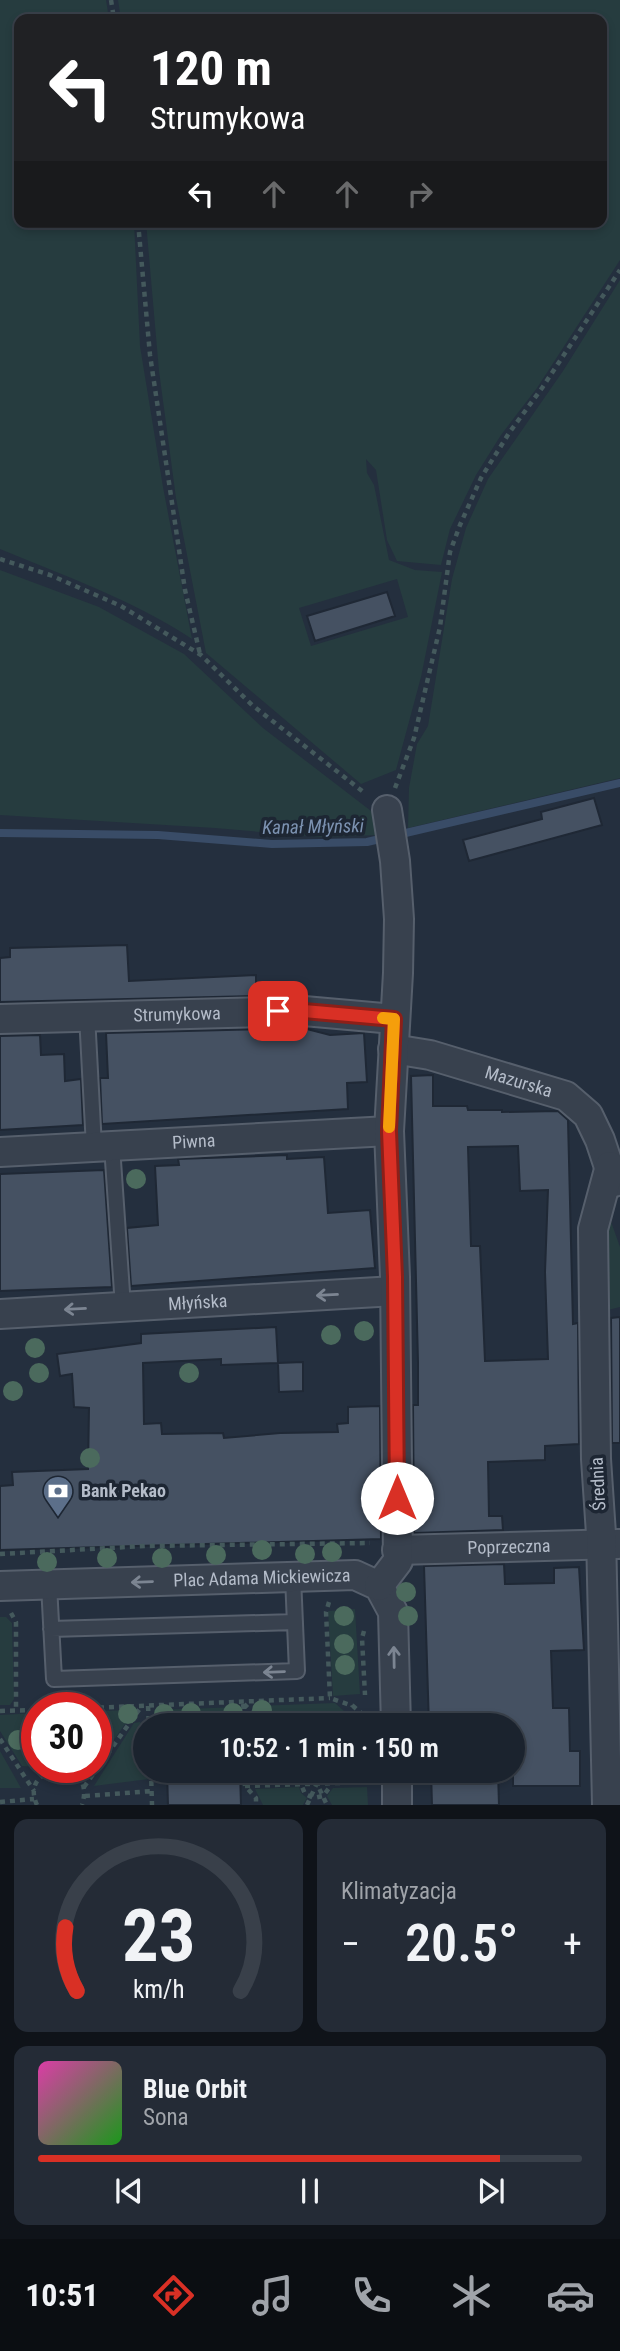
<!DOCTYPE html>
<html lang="pl">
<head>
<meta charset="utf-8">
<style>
	body { margin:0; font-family:"Roboto Condensed",sans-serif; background:#242b36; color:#f1f3f6; height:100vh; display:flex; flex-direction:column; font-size:26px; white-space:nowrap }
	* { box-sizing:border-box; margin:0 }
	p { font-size:23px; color:#a0a4aa }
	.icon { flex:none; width:38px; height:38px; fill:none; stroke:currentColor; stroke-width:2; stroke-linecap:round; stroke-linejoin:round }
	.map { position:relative; height:1805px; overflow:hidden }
	.side { display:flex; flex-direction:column; gap:14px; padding:14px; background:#0f1319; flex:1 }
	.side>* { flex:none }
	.banner { position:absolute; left:14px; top:14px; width:593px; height:214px; border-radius:14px; box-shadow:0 4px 10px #0003,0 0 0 2px #39404a; background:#202124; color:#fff; overflow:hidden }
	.speed { position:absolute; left:21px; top:1692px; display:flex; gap:14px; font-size:35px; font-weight:700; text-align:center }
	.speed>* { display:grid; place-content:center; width:91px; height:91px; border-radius:50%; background:#1b232e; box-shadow:0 4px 10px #0003,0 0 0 2px #39404a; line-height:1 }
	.speed .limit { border:10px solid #d22; background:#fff; color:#111 }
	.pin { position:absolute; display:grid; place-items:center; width:60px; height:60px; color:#fff; margin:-30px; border-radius:14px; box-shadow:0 4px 10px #0006 }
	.me { position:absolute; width:77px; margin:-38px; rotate:0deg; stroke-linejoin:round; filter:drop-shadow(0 0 5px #0008) }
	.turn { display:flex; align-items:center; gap:24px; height:147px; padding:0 21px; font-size:32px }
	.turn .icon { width:91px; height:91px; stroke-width:2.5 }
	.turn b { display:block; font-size:49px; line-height:60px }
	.lanes { display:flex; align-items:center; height:66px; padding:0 21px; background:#0003; justify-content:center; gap:35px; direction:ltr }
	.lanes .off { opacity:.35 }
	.big { font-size:52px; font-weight:600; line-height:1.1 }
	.side .card { flex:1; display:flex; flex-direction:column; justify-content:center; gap:10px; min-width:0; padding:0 24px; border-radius:14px; background:#242b36 }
	.side .dial { align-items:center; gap:0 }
	.dial svg { height:182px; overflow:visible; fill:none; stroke:#39404a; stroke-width:7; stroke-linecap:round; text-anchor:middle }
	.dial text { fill:#f1f3f6; stroke:none }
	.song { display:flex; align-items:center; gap:21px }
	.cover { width:84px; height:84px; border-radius:10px; background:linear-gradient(135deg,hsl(320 70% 55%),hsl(120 70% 35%)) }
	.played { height:7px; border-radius:4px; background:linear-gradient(90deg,#d93025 85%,#39404a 85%) }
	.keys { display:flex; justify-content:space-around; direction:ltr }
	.heat { display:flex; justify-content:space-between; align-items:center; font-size:38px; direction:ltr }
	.side .tiles { flex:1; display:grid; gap:14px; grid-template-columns:1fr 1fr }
	.card:last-child { grid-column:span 2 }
	.trip { position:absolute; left:133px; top:1713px; width:392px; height:70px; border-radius:35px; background:#1b232e; box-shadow:0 4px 10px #0003,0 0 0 2px #39404a; font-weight:600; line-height:70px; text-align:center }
	.menu { display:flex; height:112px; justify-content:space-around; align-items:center; background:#0b0e12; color:#a0a4aa }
	.menu .icon { width:49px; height:49px }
	.menu .selected { color:#d93025 }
	.menu b { font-size:32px; color:#f1f3f6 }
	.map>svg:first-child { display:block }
	.green { fill:#263c3f; fill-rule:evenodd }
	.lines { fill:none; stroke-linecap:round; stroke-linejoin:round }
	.stream { stroke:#394c67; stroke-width:8 }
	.building { fill:#455162; stroke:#1f2835; stroke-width:2; fill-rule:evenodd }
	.lane-casing { stroke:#565f6c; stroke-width:18 }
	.street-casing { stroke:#565f6c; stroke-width:32 }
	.path { stroke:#44595c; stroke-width:4.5; stroke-dasharray:5 5; stroke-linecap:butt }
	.lane { stroke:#38414e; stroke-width:14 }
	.street { stroke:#38414e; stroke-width:28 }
	.tree { fill:#4b6a5d }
	.oneway { stroke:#7c8592 }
	.route-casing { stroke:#8d1f18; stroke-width:18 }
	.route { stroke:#d93025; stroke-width:12 }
	.slow { stroke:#f59e0b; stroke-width:12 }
	.labels { text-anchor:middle; stroke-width:7; stroke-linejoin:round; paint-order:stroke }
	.street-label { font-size:18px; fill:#b4bcc9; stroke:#1d2633 }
	.poi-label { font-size:18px; font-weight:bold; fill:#b4bcc9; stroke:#1d2633; text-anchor:start }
	.water-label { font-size:19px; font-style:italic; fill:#7c92b1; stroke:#1d2633 }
</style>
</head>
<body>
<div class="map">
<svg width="620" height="1805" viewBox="0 0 620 1805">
	<rect width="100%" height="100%" fill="#242f3e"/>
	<path class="green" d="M 0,0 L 106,0 L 109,19 L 19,19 L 19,222 L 134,222 L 140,346 L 163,487 L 192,639 C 133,600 65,576 0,549 Z
		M 118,0 L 620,0 L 620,260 L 537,388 L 501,435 L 476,475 L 450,529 L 441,565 L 397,561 L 387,540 L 376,470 L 366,459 L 367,473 L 374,485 L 389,560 L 415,570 L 442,572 L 421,677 L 396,770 L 361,784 L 206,653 L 176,498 L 159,371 L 146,222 L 602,222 L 602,19 L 121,19 ZM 397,579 L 408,617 L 311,646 L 299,608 Z
		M 620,280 L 620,778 L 408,828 L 409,788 L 417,744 L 428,726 L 452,579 L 466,528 L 488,479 L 563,371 Z
		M 0,570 L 99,607 L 184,654 L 263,728 L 375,814 L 379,835 L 319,837 L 215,828 L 0,815 Z
		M 609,1216 L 620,1247 L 620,1307 L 604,1311 L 605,1231 Z
		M 355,1609 L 360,1694 L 333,1696 L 328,1611 Z
		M 0,1617 L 6,1617 L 12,1623 L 14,1699 L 10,1705 L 0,1705 Z
		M 335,1703 L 344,1711 L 338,1725 L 273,1725 L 253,1706 Z
		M 241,1707 L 242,1718 L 154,1721 L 154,1710 Z
		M 135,1710 L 96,1765 L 96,1711 Z
		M 37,1713 L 37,1767 L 22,1766 L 0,1731 L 0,1715 Z
		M 140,1722 L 145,1726 L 145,1771 L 148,1771 L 149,1779 L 94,1786 L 134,1723 Z
		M 0,1751 L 21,1788 L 0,1788 Z
		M 256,1771 L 304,1771 L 299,1780 L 257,1780 Z
		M 328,1771 L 365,1771 L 366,1777 L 333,1779 Z
		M 299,1787 L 301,1793 L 307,1798 L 303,1805 L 263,1805 L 255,1789 Z
		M 367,1787 L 368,1805 L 332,1805 L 327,1796 L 333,1788 Z"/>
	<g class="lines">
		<path class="stream" d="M 0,833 L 158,835 L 272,844 L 367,842 L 620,783"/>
	</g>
	<path class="building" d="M 387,592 L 395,616 L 315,641 L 307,616 Z
		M 594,798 L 602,825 L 469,861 L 463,840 L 542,819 L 541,812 Z
		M 127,945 L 129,981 L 256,975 L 256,996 L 0,1002 L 0,958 L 10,957 L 10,948 Z
		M 303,1028 L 330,1035 L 364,1033 L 367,1082 L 347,1083 L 348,1109 L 102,1124 L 100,1078 L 108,1078 L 106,1033 Z
		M 40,1035 L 41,1055 L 64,1054 L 65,1081 L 81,1079 L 83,1125 L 0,1130 L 0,1036 Z
		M 433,1075 L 433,1106 L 467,1106 L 468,1110 L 502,1110 L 502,1112 L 558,1111 L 568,1120 L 573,1324 L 578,1323 L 579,1444 L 545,1446 L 545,1460 L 488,1462 L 489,1516 L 502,1516 L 503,1530 L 414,1533 L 413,1405 L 418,1405 L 418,1363 L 411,1076 ZM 518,1146 L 520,1191 L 548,1190 L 545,1272 L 548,1359 L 485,1361 L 480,1246 L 471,1246 L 468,1147 Z
		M 287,1155 L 287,1159 L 324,1157 L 328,1213 L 370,1210 L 375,1268 L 131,1286 L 127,1228 L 158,1225 L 155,1166 L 179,1165 L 178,1159 Z
		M 104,1170 L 112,1287 L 0,1291 L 0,1174 Z
		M 620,1317 L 620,1443 L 612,1443 L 611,1318 Z
		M 276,1327 L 278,1363 L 221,1365 L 221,1359 L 143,1363 L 144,1424 L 161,1423 L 162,1434 L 223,1433 L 224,1438 L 280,1433 L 338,1432 L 337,1424 L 348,1423 L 348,1407 L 380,1406 L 381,1539 L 0,1550 L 0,1486 L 13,1485 L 12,1472 L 88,1469 L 89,1408 L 74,1407 L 72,1374 L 60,1376 L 57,1354 L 141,1343 L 141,1334 Z
		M 303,1362 L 303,1391 L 279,1392 L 278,1363 Z
		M 504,1564 L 505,1584 L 554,1583 L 554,1568 L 579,1567 L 584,1650 L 551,1651 L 553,1708 L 569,1708 L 570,1751 L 580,1751 L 580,1786 L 513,1786 L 513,1726 L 429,1726 L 424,1566 Z
		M 167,1771 L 240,1771 L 241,1805 L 168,1805 Z
		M 431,1771 L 498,1771 L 499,1805 L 432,1805 Z"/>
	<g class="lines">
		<g class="lane-casing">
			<path id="lane" d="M 87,1015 L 94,1147
				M 112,1146 L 123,1307
				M 49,1585 L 54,1679 L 297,1671 L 293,1577
				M 51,1629 L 295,1622"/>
		</g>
		<g class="street-casing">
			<g id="street">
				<path id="s1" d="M 0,1019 L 304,1011 L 394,1019"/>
				<path id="s2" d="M 393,1049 L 430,1055 L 566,1096 L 588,1115 L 600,1140 L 614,1182"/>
				<path id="s3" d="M 0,1152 L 389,1131"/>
				<path id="s4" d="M 0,1314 L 395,1291"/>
				<path id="s5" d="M 397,1550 L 618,1544"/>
				<path id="s6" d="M 0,1586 L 355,1575 L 379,1586 L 393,1612 L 396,1726"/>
				<path d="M 379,1586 L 398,1561 L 395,1277 L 389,1131 L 398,973 L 399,919 L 395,861 L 387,810"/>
				<path d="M 397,1771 L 397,1805"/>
				<path d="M 607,1805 L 601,1534 L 596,1459 L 593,1229 L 610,1166"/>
			</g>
		</g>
		<path class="path" d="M 111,0 L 114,19
			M 138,222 L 150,355 L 185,590 L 200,654
			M 0,559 L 50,575 L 121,606 L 201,655 L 252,705 L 366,794
			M 395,788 L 414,738 L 440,627 L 450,552 L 460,525 L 481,478 L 509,433 L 542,388 L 620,270
			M 0,1554 L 145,1546 L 370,1543
			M 329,1602 L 326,1612 L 330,1698 L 353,1706 L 366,1717
			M 11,1613 L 16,1622 L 16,1710
			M 364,1631 L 362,1638 L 365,1695
			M 243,1704 L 246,1726
			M 244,1704 L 266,1726
			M 148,1706 L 149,1726
			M 89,1708 L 330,1698
			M 0,1711 L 37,1710
			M 344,1726 L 353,1706
			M 0,1739 L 34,1791
			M 151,1771 L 152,1805
			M 243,1771 L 245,1786 L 256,1798 L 256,1805
			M 310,1771 L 306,1774 L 301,1784 L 305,1794 L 314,1798 L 323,1796 L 329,1788 L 328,1778 L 320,1771
			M 311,1771 L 327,1805
			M 245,1786 L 369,1782
			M 84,1787 L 141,1707
			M 85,1796 L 152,1791
			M 0,1802 L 34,1799
			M 37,1805 C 17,1763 98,1754 82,1805
			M 307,1805 L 322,1772"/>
		<use href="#lane" class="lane"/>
		<use href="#street" class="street"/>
	</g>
	<g class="tree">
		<circle cx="136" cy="1179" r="10"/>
		<circle cx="364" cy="1331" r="10"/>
		<circle cx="331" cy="1335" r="10"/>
		<circle cx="35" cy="1348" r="10"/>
		<circle cx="39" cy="1373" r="10"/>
		<circle cx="189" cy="1373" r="10"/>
		<circle cx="13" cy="1391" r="10"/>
		<circle cx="90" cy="1458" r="10"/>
		<circle cx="262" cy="1550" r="10"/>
		<circle cx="332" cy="1552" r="10"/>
		<circle cx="305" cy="1554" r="10"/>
		<circle cx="216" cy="1555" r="10"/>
		<circle cx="107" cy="1558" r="10"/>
		<circle cx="162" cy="1558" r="10"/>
		<circle cx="47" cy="1562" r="10"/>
		<circle cx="406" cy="1592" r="10"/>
		<circle cx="344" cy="1616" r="10"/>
		<circle cx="408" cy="1616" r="10"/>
		<circle cx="344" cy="1644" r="10"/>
		<circle cx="345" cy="1665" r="10"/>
		<circle cx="262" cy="1710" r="10"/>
		<circle cx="191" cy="1713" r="10"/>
		<circle cx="233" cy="1713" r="10"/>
		<circle cx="128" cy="1714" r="10"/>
		<circle cx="164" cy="1714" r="10"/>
		<circle cx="18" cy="1740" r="10"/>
	</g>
	<defs><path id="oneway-shaft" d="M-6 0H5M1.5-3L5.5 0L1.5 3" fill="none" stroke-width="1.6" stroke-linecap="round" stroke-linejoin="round" transform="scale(1.75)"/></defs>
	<g class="oneway">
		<use href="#oneway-shaft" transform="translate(327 1295) rotate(177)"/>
		<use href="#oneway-shaft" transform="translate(75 1309) rotate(177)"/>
		<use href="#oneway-shaft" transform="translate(142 1582) rotate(178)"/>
		<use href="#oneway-shaft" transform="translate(394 1657) rotate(-91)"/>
		<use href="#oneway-shaft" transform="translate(274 1672) rotate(178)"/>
	</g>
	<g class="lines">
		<g class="route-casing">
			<path id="route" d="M 278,1011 L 304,1011 L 394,1019 L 389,1131 L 395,1277 L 397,1498"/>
		</g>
		<use href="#route" class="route"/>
		<path class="slow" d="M 383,1018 L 394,1019 L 389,1127"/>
	</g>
	<defs>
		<g id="bank-pin" transform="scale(1.575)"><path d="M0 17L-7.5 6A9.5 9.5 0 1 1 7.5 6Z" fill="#5c6f8a" stroke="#1d2633"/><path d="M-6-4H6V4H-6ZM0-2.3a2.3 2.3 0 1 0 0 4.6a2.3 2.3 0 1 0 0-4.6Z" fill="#fff"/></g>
	</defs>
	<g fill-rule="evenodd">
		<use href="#bank-pin" x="58" y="1491"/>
	</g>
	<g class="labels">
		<g class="street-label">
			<text dy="6" stroke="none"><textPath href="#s1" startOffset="177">Strumykowa</textPath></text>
			<text dy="6" stroke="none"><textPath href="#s2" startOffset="130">Mazurska</textPath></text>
			<text dy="6" stroke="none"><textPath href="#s3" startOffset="194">Piwna</textPath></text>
			<text dy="6" stroke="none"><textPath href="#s4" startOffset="198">Młyńska</textPath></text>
			<text transform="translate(598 1484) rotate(-93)" y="6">Średnia</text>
			<text dy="6" stroke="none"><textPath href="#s5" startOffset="112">Poprzeczna</textPath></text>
			<text dy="6" stroke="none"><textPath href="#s6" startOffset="262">Plac Adama Mickiewicza</textPath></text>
		</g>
		<g class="poi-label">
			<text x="81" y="1497">Bank Pekao</text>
		</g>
		<g class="water-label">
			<text transform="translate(313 826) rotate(-1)" y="7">Kanał Młyński</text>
		</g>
	</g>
</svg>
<div class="speed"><div class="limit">30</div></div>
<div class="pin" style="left:278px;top:1011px;background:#d93025"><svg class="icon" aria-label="arrive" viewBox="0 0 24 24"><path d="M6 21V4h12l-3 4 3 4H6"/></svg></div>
<svg class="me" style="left:397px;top:1498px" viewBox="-20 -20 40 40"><circle r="19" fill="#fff"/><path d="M0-13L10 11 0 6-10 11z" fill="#d93025"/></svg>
<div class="trip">10:52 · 1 min · 150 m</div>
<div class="banner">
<div class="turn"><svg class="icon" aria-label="left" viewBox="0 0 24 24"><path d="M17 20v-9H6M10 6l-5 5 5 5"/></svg><div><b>120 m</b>Strumykowa</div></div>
<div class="lanes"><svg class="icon" aria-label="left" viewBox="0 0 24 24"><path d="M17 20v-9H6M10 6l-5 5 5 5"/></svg><svg class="icon off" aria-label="ahead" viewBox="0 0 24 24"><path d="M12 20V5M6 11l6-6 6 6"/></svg><svg class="icon off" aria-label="ahead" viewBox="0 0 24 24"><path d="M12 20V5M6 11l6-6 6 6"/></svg><svg class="icon off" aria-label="right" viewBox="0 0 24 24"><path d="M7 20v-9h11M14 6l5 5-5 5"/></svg></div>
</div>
</div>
<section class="side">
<div class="tiles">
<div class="card dial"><svg viewBox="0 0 100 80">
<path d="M14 69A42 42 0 1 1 86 69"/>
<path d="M14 69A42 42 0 0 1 9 41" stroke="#d93025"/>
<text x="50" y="56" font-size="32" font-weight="700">23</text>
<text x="50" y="72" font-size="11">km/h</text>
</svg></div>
<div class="card"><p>Klimatyzacja</p>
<div class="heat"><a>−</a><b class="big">20.5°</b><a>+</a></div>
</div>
<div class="card">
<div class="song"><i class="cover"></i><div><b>Blue Orbit</b><p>Sona</p></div></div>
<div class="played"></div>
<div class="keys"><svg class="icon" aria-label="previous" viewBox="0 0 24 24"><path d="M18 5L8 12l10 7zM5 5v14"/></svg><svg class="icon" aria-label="pause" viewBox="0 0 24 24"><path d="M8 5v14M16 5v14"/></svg><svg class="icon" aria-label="next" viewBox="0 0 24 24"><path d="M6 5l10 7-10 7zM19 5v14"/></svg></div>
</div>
</div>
</section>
<nav class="menu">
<b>10:51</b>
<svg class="icon selected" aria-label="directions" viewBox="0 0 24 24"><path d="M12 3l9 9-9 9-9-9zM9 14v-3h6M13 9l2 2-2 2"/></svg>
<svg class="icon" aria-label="music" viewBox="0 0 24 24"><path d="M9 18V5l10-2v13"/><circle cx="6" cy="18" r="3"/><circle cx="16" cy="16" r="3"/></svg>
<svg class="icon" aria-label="phone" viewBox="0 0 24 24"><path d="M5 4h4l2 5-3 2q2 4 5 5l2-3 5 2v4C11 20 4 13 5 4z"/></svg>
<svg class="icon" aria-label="climate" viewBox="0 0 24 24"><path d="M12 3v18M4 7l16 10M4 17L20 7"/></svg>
<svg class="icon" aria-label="car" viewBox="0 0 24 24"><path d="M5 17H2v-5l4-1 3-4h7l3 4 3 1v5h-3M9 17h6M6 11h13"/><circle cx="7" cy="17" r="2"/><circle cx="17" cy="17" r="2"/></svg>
</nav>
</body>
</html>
